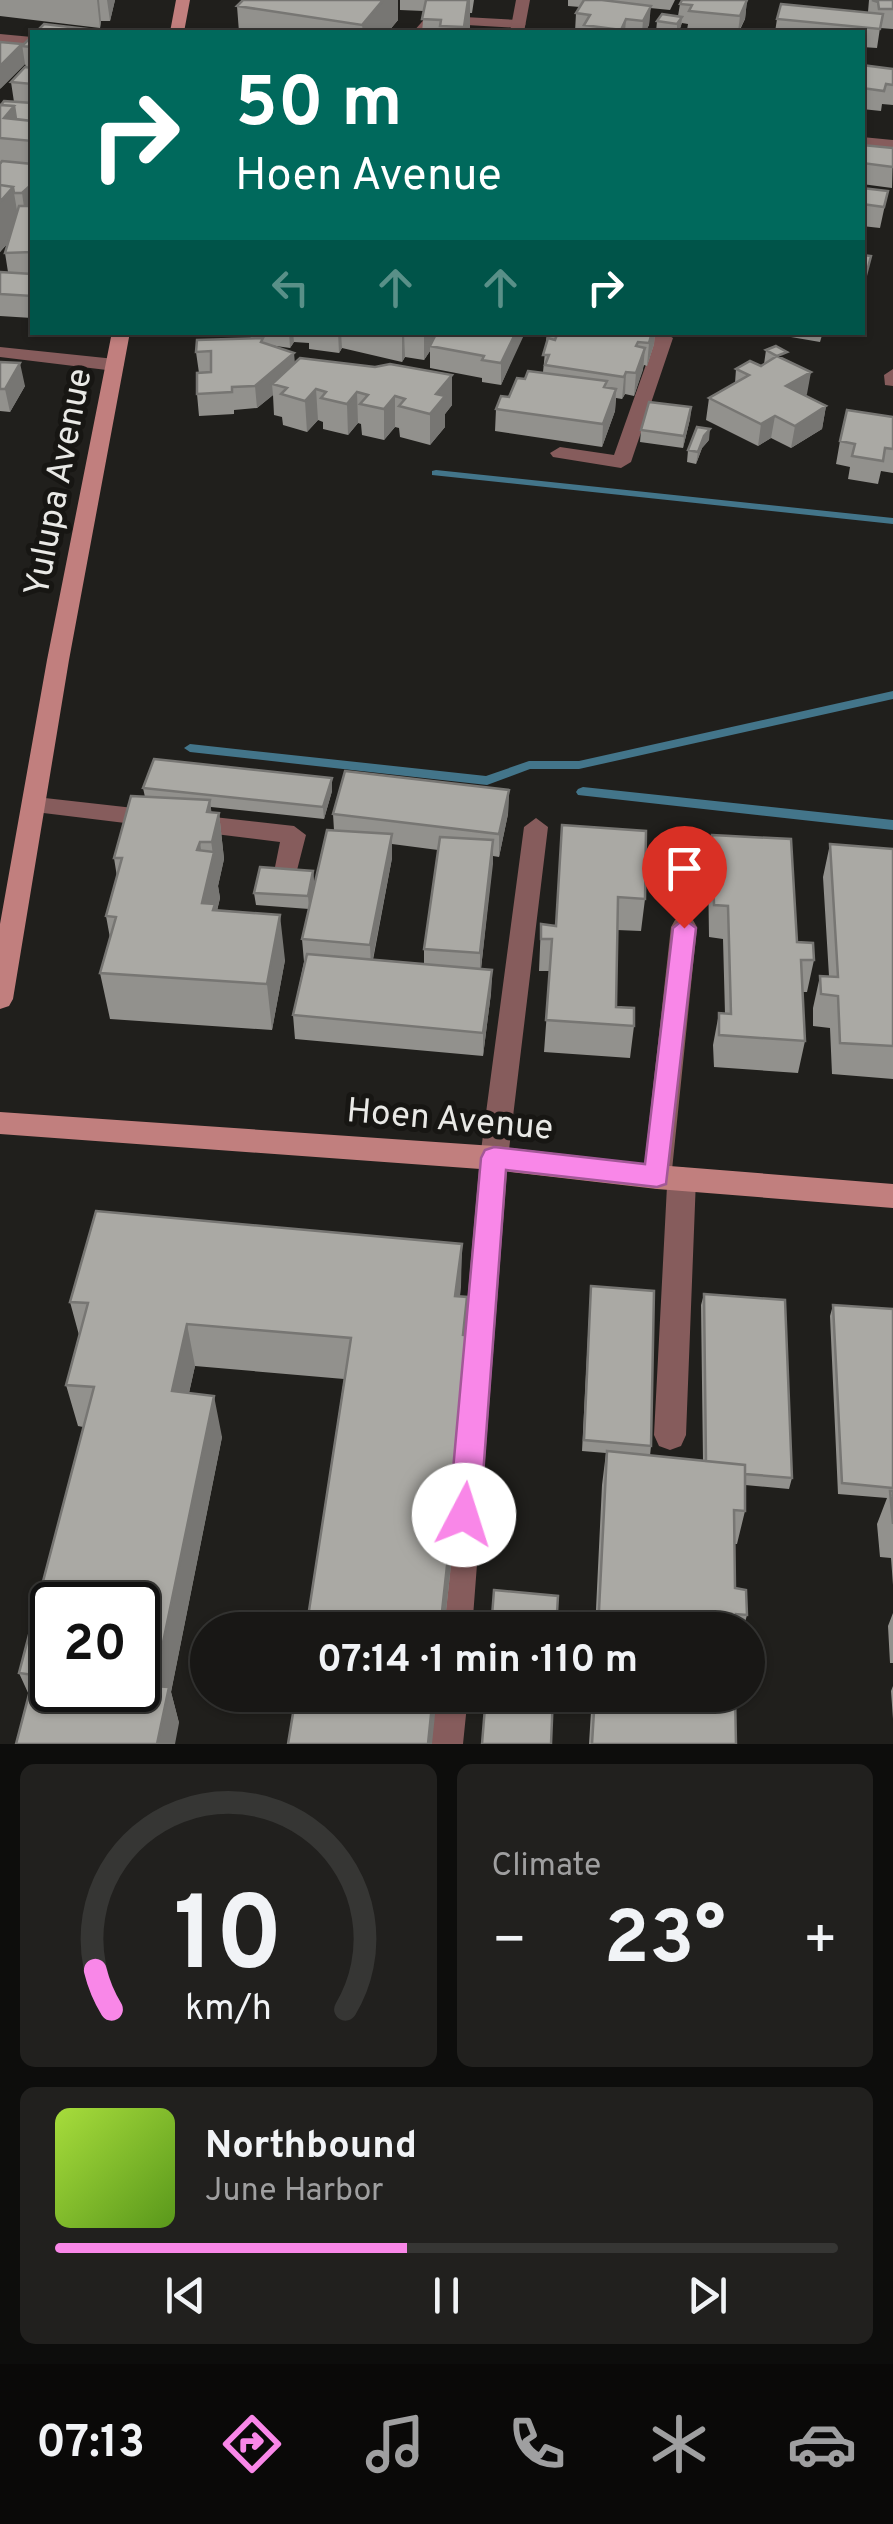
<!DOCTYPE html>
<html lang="en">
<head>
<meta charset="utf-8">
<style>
	body { margin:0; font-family:Overpass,sans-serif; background:#21201e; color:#f1f3f6; height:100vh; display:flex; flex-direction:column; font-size:38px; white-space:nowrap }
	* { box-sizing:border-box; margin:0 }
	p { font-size:32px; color:#9f9fa0 }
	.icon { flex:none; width:55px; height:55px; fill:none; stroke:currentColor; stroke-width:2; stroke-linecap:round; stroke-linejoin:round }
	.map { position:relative; height:1744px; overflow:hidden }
	.side { display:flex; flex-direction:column; gap:20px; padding:20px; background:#0d0d0c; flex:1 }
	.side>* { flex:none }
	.guide { position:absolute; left:30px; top:30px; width:835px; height:305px; border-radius:0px; box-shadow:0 2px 8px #0004,0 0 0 2px #363634; background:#00695c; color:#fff; overflow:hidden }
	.speed { position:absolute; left:30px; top:1582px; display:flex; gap:20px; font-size:50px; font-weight:700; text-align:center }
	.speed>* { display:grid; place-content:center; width:130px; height:130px; border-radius:50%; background:#181715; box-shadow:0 2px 8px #0004,0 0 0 2px #363634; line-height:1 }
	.speed .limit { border:5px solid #111; border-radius:15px; background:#fff; color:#111 }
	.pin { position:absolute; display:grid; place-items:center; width:85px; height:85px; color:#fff; margin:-102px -42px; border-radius:50% 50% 50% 0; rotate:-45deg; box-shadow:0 0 10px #0007 }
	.pin .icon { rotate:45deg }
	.me { position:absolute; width:110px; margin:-55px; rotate:5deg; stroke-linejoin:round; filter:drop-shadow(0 0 8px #0008) }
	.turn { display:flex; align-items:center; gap:35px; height:210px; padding:0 40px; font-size:45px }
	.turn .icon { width:130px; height:130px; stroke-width:2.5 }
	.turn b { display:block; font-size:70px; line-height:85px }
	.lanes { display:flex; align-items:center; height:95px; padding:0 40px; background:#0003; justify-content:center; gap:50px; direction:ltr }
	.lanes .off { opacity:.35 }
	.big { font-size:75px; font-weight:700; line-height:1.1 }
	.side .tile { flex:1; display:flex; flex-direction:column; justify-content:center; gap:15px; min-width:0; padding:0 35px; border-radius:15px; background:#21201e }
	.side .dial { align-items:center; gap:0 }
	.dial svg { height:260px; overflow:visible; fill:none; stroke:#363634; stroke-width:7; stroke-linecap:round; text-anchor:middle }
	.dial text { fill:#f1f3f6; stroke:none }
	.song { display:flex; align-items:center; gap:30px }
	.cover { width:120px; height:120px; border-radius:15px; background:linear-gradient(135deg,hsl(80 70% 55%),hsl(90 70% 35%)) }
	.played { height:10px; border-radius:5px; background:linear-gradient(90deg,#f987e8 45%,#363634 45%) }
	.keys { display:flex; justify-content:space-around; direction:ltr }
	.heat { display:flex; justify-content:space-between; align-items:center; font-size:55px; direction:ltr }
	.side .tiles { flex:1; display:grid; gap:20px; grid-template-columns:1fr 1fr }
	.tile:last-child { grid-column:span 2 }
	.trip { position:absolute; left:190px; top:1612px; width:575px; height:100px; border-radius:50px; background:#181715; box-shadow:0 2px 8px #0004,0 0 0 2px #363634; font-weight:700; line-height:100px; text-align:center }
	.menu { display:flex; height:160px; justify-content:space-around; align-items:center; background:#0a0908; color:#9f9fa0 }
	.menu .icon { width:70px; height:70px }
	.menu .active { color:#f987e8 }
	.menu b { font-size:45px; color:#f1f3f6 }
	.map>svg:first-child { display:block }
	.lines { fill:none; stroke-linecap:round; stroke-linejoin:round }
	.stream { fill:#43758a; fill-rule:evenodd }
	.lane { fill:#865c5c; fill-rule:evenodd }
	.street { fill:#865c5c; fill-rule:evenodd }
	.secondary { fill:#c17f7e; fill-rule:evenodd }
	.wall { fill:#92918d; fill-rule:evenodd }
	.shaded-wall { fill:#777673 }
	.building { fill:#aaa9a4; stroke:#777673; stroke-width:2.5; fill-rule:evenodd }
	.route { fill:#f987e8; stroke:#a25897; stroke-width:2.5 }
	.labels { text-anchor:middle; stroke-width:10; stroke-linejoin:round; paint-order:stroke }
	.street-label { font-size:35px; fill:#e9e9e6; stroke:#171613 }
</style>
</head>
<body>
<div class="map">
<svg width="893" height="1744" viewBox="0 0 893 1744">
	<rect width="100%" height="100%" fill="#201f1c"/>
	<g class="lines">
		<path class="stream" d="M 436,470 L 893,518 L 893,524 L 432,475 L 432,471 Z
			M 893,691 L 893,699 L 579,769 L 530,769 L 487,785 L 190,752 L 184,748 L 190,744 L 486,776 L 529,761 L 579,761 Z
			M 583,787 L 893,820 L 893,830 L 578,795 L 576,792 L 578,789 Z"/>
		<path class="lane" d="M 428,15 L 519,20 L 526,24 L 519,28 L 432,23 L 427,32 L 413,32 Z
			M 612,332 L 663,332 L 673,338 L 631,462 L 621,468 L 553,457 L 550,453 L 560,447 L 614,455 L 654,342 Z
			M 0,347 L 115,359 L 124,365 L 115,371 L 0,357 Z
			M 36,797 L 294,826 L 306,835 L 295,878 L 277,878 L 274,872 L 280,842 L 27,811 L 24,805 L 27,799 Z
			M 536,818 L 548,827 L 508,1158 L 472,1630 L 438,1630 L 480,1158 L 524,827 Z
			M 684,917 L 693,920 L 697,927 L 672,1170 L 682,1167 L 692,1170 L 696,1179 L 686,1435 L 681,1446 L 670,1450 L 659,1446 L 654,1435 L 667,1186 L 657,1189 L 647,1186 L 643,1177 L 671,927 L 675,920 Z
			M 432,1695 L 468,1695 L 463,1744 L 427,1744 Z"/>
		<path class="street" d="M 516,0 L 530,0 L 524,32 L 510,32 Z
			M 0,34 L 32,37 L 32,45 L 0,42 Z
			M 862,137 L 893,140 L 893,150 L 862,147 Z
			M 893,369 L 893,386 L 885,385 L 884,375 Z"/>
		<path class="secondary" d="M 176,0 L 190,0 L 184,32 L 170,32 Z
			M 112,332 L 130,332 L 69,660 L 13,999 L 9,1006 L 0,1009 L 0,924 L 47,660 Z
			M 0,1112 L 494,1146 L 657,1165 L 893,1184 L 893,1208 L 657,1189 L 494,1170 L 0,1134 Z"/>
	</g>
	<path class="wall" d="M 0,0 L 115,0 L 110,21 L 101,21 L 100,28 L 0,16 Z
		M 243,0 L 398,0 L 398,20 L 388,32 L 239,32 L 237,6 Z
		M 400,0 L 474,0 L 472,13 L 470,13 L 469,32 L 422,32 L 424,11 L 400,10 Z
		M 568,0 L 675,0 L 670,10 L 650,8 L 649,25 L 645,32 L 575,32 L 576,13 L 580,7 L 568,6 Z
		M 747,0 L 745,19 L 739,32 L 708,32 L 687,30 L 688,24 L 682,23 L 678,32 L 656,32 L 657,21 L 678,16 L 680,4 Z
		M 869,0 L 893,0 L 893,29 L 880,28 L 877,48 L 862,47 L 862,32 L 775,32 L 777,19 L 868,12 Z
		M 32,36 L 32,318 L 0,316 L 0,272 L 8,272 L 5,253 L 8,243 L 0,252 L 0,105 L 14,102 L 11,82 L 26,67 L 25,64 L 0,89 L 22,46 Z
		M 862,65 L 893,69 L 893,105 L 882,104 L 881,111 L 862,109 Z
		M 862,145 L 893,148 L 892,188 L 862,184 Z
		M 862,188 L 888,191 L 880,228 L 862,226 Z
		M 250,332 L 524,332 L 501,385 L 482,382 L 482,378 L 430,368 L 430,351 L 424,360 L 405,357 L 402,362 L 342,348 L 339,353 L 309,349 L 309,343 L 294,342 L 290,348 L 269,345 L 295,363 L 452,405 L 445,414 L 445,427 L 430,445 L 400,437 L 399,428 L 395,427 L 384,440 L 362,435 L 361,424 L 358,423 L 348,435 L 323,429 L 323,422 L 318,420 L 307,432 L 283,425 L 282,417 L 274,415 L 273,395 L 257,408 L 234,410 L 234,414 L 199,416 L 197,394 L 199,373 L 196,352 L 251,339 Z
		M 547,332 L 655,332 L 654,344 L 647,366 L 644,365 L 634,396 L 625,394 L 622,399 L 616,398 L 615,411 L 602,447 L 495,431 L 496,409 L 525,379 L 543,372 Z
		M 762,332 L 823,332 L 820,342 Z
		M 766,350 L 785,360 L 807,394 L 805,396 L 826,406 L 822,429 L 791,448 L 771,438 L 758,446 L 706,420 L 709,398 L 735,383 L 736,369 L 761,366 L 764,364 Z
		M 0,362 L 25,386 L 10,412 L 0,411 Z
		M 691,407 L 690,419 L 683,448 L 640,442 L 641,430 Z
		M 893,417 L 893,473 L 881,471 L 878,484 L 848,479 L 850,467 L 836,464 L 840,441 Z
		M 709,440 L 702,448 L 696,464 L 687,462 L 688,450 Z
		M 143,788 L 332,791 L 324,819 L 211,807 L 211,812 L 219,813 L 224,859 L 218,886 L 220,898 L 217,911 L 285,960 L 272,1030 L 110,1019 L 100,973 L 110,938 L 106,916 L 117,877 L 114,858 L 145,797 Z
		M 509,790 L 508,814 L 499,857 L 493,856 L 481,969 L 492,970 L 491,993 L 483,1056 L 295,1039 L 293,1015 L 304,962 L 302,939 L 334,830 L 333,814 ZM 392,844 L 438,850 L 424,949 L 424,964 L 373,960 L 392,858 Z
		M 562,825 L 645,899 L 641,931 L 617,930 L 616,1007 L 634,1026 L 630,1058 L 544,1052 L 550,971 L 539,971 L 541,924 L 556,926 Z
		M 712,835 L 797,942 L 814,960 L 807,992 L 803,992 L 805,1041 L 798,1073 L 714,1067 L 713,1045 L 719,1013 L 725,1014 L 723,939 L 709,937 L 708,867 Z
		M 830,844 L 893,849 L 893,1079 L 832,1074 L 830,1028 L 813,1026 L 813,1008 L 820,976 L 829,976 L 823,877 Z
		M 313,871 L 314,883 L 309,909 L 256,905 L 254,893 Z
		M 462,1244 L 460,1296 L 471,1378 L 444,1630 L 306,1630 L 344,1379 L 195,1366 L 189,1393 L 222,1437 L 171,1692 L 179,1723 L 29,1695 L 19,1673 L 83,1427 L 78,1426 L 66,1385 L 79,1335 L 70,1302 Z
		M 704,1294 L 792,1478 L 789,1489 L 745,1485 L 745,1511 L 737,1544 L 734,1544 L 735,1588 L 747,1615 L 743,1630 L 595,1630 L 602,1485 L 606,1453 L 582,1451 L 590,1297 L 651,1446 L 650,1456 L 703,1461 L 701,1305 Z
		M 833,1305 L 893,1309 L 893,1585 L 891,1558 L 880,1557 L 877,1524 L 887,1498 L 838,1494 L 830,1316 Z
		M 893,1613 L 893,1663 L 890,1663 L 888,1626 Z
		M 893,1686 L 893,1719 L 891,1691 Z
		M 592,1695 L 741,1695 L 739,1701 L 736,1701 L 736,1744 L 589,1744 Z"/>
	<path class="shaded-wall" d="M 97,0 L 99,0 L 101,21 L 100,28 Z
		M 107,0 L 115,0 L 110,21 Z
		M 383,0 L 398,0 L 398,20 L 388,32 L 363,32 L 362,25 Z
		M 468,0 L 470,0 L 470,29 L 469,32 L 464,32 Z
		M 747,0 L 745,19 L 738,32 L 740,16 Z
		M 651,6 L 649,25 L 645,32 L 642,32 L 643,21 Z
		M 682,17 L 681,27 L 677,32 L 677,24 Z
		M 626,19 L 625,32 L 620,32 L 621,30 Z
		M 22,44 L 25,64 L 0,89 L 0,66 Z
		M 14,106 L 19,140 L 4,118 Z
		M 32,184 L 32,208 L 25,214 L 22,193 Z
		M 13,187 L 20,228 L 0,252 L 0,202 Z
		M 289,332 L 293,332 L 294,342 L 290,348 Z
		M 338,332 L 341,332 L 342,348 L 339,353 Z
		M 402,332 L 404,332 L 405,357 L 402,362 Z
		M 424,332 L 441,332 L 430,346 L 430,351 L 424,360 Z
		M 516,332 L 524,332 L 524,335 L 501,385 L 501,363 Z
		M 652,332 L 655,332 L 654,344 L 647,366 L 649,343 Z
		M 645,348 L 643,370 L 634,396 L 636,373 Z
		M 294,353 L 296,375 L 272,384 L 273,395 L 257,408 L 255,386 Z
		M 20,363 L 25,386 L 10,412 L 5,389 Z
		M 626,372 L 625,394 L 622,399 L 624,377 Z
		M 811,372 L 807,394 L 783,409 L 786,386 Z
		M 452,375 L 452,405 L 445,414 L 445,427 L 430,445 L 430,414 L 436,394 Z
		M 316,389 L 318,420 L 307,432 L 305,401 Z
		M 616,389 L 615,411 L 602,447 L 603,424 Z
		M 357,392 L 358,423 L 348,435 L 347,404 Z
		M 395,396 L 395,427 L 384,440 L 384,409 Z
		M 826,406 L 822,429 L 791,448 L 795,426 Z
		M 691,407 L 690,419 L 683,448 L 684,436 Z
		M 775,416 L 771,438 L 758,446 L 761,424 Z
		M 710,429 L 709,440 L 702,448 L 696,464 L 698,452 L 704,436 Z
		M 332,778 L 332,791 L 324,819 L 323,807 Z
		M 509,790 L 508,814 L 499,857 L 499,834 Z
		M 210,800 L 214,833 L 219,813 L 224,859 L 218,886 L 220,898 L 216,914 L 202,903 L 197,850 L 200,842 L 206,887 L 213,855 L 207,812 Z
		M 392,834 L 392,858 L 371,968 L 370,945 Z
		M 493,840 L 493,864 L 480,977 L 480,953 Z
		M 313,871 L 314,883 L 309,909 L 308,896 Z
		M 280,915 L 285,960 L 272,1030 L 267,984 Z
		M 492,970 L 491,993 L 483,1056 L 483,1033 Z
		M 462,1244 L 461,1287 L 455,1338 L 455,1296 Z
		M 467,1297 L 466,1339 L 463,1335 Z
		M 187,1324 L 195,1366 L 180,1432 L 172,1391 Z
		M 472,1336 L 471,1378 L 444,1630 L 440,1630 Z
		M 214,1396 L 222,1437 L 171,1692 L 179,1723 L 175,1744 L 157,1744 L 154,1686 Z
		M 433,1695 L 437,1695 L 432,1744 L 428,1744 Z"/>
	<path class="building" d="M 243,0 L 383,0 L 362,25 L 237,6 Z
		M 426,0 L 468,0 L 464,27 L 440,26 L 441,20 L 422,19 Z
		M 584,0 L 602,0 L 651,6 L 643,21 L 626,19 L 621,30 L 584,25 L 590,15 L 576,13 Z
		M 682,0 L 747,0 L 740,16 L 689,11 L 692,5 L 680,4 Z
		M 872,0 L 893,0 L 893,9 L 879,9 L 878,2 Z
		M 781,4 L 883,14 L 880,29 L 777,19 Z
		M 662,14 L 682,17 L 677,24 L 657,21 Z
		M 44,24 L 104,31 L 102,32 L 36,32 Z
		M 32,36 L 32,47 L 22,46 Z
		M 0,42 L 22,44 L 0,66 Z
		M 862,65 L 893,69 L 893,85 L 886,84 L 884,91 L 862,88 Z
		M 25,67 L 32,68 L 32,84 L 11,82 Z
		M 4,101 L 32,103 L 32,121 L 16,119 L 14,106 L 1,105 Z
		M 0,105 L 14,106 L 4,118 L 32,121 L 32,141 L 0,138 Z
		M 862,145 L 893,148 L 893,167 L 862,163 Z
		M 2,161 L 32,164 L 32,184 L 22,193 L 14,193 L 13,187 L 0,185 L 0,164 Z
		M 0,185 L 13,187 L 0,202 Z
		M 862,188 L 888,191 L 884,207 L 862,204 Z
		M 19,206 L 32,206 L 32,252 L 5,253 Z
		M 862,255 L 871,256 L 866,275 L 862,274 Z
		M 0,272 L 32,274 L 32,296 L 0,294 Z
		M 437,332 L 516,332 L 501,363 L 482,360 L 484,356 L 430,346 Z
		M 558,332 L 652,332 L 649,343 L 638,342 L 636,346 L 645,348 L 636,373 L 626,372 L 624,377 L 545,365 L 549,355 L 543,355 L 548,338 L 555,340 Z
		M 263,338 L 261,342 L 294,353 L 255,386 L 232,387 L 232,392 L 197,394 L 197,373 L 211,372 L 211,351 L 196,352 L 197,340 Z
		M 776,346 L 787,352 L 777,356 L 766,350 Z
		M 777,356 L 811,372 L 786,386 L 826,406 L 795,426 L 775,416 L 761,424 L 709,398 L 749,375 L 736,369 L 750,361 L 761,366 Z
		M 300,358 L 375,367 L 390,364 L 452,375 L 436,394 L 445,396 L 430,414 L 399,406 L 405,399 L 395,396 L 384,409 L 360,404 L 368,395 L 357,392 L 347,404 L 321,398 L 326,392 L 316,389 L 305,401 L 281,394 L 287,388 L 272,384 Z
		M 0,362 L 20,363 L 5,389 L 0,389 Z
		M 528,371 L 607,381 L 604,387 L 616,389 L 603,424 L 496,409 L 501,396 L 509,397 L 517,378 L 525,379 Z
		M 649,402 L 691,407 L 684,436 L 641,430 Z
		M 847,410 L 893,417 L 893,449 L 885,448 L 883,461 L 852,456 L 855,444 L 840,441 Z
		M 697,427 L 710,429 L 704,436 L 698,452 L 688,450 Z
		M 154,759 L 332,778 L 323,807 L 143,788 Z
		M 345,771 L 509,790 L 499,834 L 333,814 Z
		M 131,796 L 210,800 L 207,812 L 219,813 L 212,842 L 200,842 L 197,850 L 214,852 L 202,903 L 215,904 L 213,910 L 280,915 L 267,984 L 100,973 L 116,917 L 106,916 L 122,858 L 114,858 Z
		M 562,825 L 646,831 L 645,899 L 618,897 L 616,1007 L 634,1008 L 634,1026 L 546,1020 L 552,939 L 541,939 L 541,924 L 556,926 Z
		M 327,830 L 392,834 L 370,945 L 302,939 Z
		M 712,835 L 791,839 L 797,942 L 813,943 L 814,960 L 801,960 L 805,1041 L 719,1035 L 719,1013 L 731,1014 L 728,906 L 714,905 Z
		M 440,837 L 493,840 L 480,953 L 424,949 Z
		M 830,844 L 893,849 L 893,1046 L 840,1043 L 838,996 L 821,994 L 820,976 L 838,977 Z
		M 260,867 L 313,871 L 308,896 L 254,893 Z
		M 307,954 L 492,970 L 483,1033 L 293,1015 Z
		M 96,1211 L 462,1244 L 455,1296 L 467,1297 L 463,1335 L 472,1336 L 440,1630 L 306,1630 L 351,1338 L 187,1324 L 172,1391 L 214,1396 L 154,1686 L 169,1687 L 157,1744 L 16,1744 L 34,1675 L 19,1673 L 94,1387 L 66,1385 L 88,1303 L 70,1302 ZM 52,1605 L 138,1605 L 138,1690 L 52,1690 Z
		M 591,1286 L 654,1291 L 651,1446 L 584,1440 Z
		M 704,1294 L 785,1300 L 792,1478 L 745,1474 L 745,1465 L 706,1461 Z
		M 833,1305 L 893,1309 L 893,1488 L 842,1483 Z
		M 607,1451 L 745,1465 L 745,1511 L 734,1510 L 735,1588 L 746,1590 L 747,1615 L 736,1614 L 736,1630 L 598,1630 Z
		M 890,1491 L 893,1491 L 893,1524 Z
		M 494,1590 L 558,1596 L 556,1630 L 491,1630 Z
		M 296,1695 L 433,1695 L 428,1744 L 288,1744 Z
		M 486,1695 L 553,1695 L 551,1744 L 482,1744 Z
		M 595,1695 L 735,1695 L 736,1744 L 592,1744 Z"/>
	<path class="route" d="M 684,919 L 696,928 L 666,1184 L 657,1187 L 506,1170 L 480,1515 L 475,1525 L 464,1530 L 454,1525 L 449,1515 L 481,1158 L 485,1150 L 494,1147 L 645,1164 L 673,928 Z"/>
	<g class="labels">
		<g class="street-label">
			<text transform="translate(57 482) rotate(-79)" y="12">Yulupa Avenue</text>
			<text transform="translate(450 1118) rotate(5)" y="12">Hoen Avenue</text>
		</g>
	</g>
</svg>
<div class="speed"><div class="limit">20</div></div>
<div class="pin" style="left:684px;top:928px;background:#d93025"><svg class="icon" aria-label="arrive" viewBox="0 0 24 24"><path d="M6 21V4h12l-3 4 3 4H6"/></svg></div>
<svg class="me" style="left:464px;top:1515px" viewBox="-20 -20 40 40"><circle r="19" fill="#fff"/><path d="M0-13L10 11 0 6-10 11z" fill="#f987e8"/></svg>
<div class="trip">07:14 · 1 min · 110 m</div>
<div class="guide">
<div class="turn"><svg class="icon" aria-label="right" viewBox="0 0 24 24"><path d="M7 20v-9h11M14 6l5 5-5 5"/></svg><div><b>50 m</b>Hoen Avenue</div></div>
<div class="lanes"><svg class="icon off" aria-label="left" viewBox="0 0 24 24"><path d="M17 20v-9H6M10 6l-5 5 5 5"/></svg><svg class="icon off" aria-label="ahead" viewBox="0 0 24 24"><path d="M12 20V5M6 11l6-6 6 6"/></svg><svg class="icon off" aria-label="ahead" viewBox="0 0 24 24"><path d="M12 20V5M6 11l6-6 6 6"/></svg><svg class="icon" aria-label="right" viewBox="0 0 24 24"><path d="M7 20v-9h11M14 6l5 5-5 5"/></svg></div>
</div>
</div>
<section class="side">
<div class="tiles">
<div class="tile dial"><svg viewBox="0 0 100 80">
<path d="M14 69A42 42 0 1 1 86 69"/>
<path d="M14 69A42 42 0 0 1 9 57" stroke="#f987e8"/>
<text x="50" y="56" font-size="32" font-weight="700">10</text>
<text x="50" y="72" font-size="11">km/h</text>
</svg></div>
<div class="tile"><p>Climate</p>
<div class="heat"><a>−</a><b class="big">23°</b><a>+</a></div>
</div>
<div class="tile">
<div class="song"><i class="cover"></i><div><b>Northbound</b><p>June Harbor</p></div></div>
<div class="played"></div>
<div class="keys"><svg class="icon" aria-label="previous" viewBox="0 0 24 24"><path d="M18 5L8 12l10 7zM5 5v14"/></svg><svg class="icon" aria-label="pause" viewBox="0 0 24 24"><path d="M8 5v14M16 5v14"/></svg><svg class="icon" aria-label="next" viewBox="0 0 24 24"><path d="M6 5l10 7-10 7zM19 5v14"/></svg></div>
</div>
</div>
</section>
<nav class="menu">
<b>07:13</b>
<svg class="icon active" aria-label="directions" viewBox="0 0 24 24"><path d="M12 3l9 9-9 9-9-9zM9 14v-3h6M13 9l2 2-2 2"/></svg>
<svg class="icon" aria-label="music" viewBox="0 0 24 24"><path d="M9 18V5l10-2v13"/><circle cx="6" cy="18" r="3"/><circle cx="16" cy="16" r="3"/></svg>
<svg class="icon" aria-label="phone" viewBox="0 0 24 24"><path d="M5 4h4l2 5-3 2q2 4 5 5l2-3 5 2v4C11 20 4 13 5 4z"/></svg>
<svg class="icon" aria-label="climate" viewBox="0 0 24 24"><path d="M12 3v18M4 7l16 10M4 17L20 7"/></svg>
<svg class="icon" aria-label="car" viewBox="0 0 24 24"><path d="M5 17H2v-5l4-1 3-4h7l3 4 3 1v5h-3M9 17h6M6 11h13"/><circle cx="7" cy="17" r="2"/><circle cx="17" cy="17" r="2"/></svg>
</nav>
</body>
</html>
